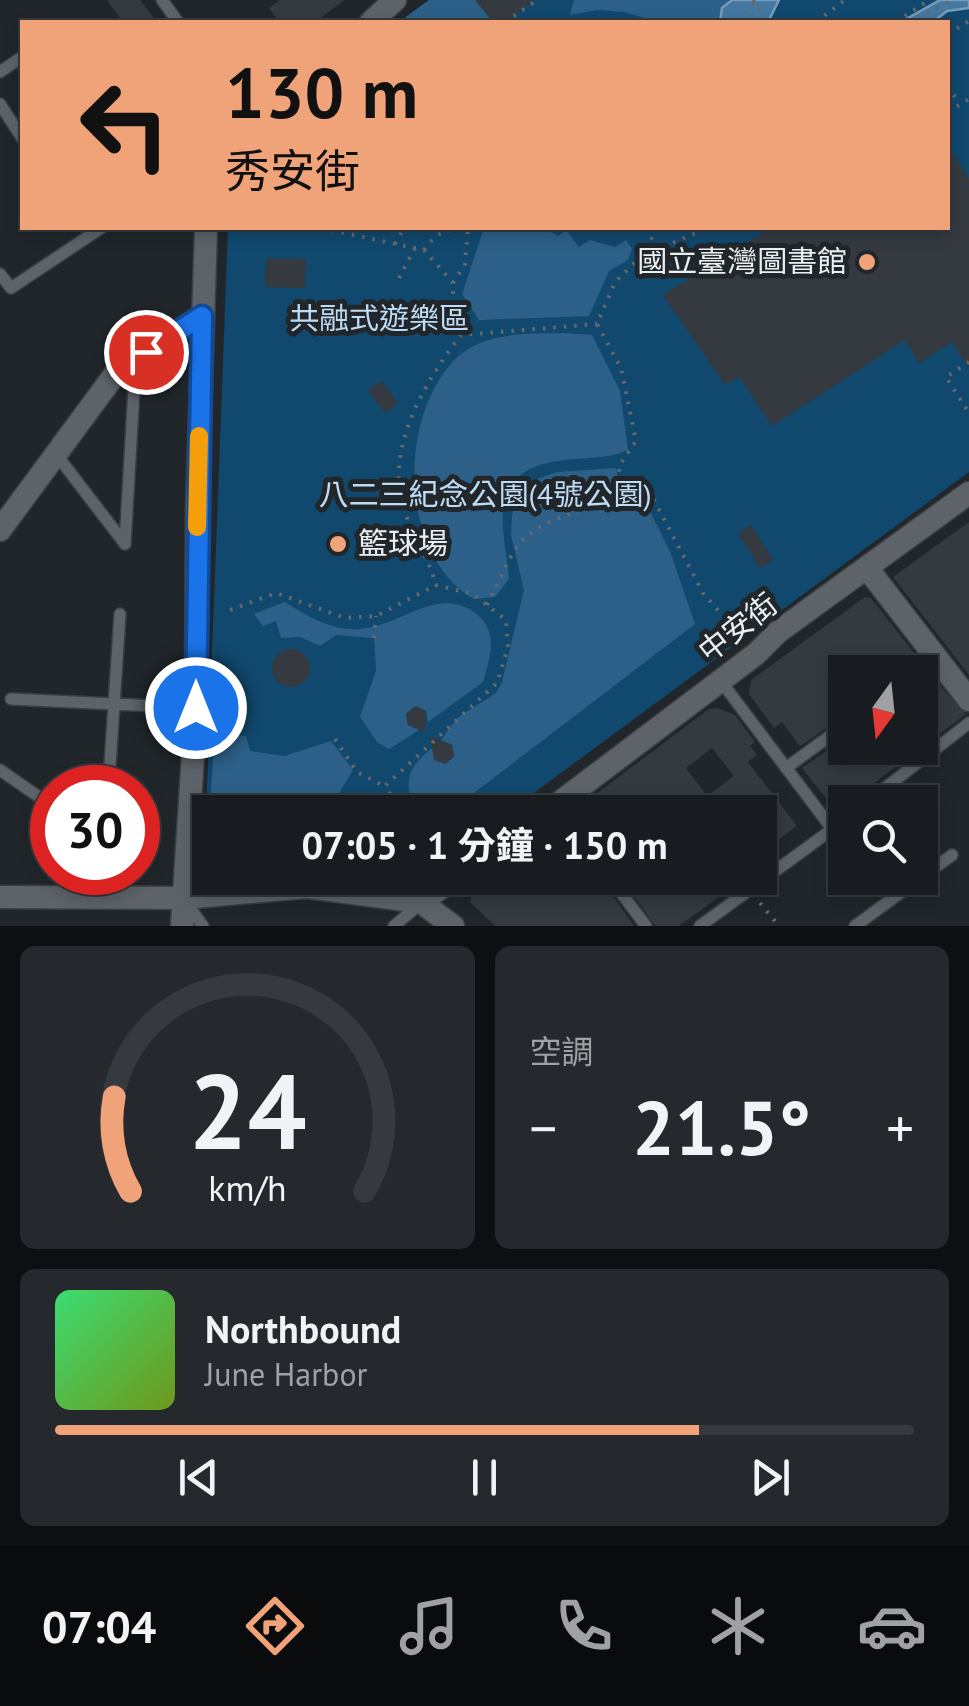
<!DOCTYPE html>
<html lang="zh-TW">
<head>
<meta charset="utf-8">
<style>
	body { margin:0; font-family:"PT Sans","Noto Sans TC",sans-serif; background:#25292d; color:#f1f3f6; height:100vh; display:flex; flex-direction:column; font-size:38px; white-space:nowrap }
	* { box-sizing:border-box; margin:0 }
	p { font-size:32px; color:#9fa1a5 }
	.icon { flex:none; width:55px; height:55px; fill:none; stroke:currentColor; stroke-width:2; stroke-linecap:round; stroke-linejoin:round }
	.map { position:relative; height:926px; overflow:hidden }
	.drawer { display:flex; flex-direction:column; gap:20px; padding:20px; background:#0d0f12; flex:1 }
	.drawer>* { flex:none }
	.guide { position:absolute; left:20px; top:20px; width:930px; height:210px; border-radius:0px; box-shadow:0 5px 15px #0003,0 0 0 2px #363a3e; background:#f0a279; color:#111; overflow:hidden }
	.needle { width:65px; rotate:195deg }
	.tools { position:absolute; left:828px; top:655px; display:grid; gap:20px }
	.tools a { display:grid; place-items:center; width:110px; height:110px; border-radius:0px; background:#181c20; box-shadow:0 5px 15px #0003,0 0 0 2px #363a3e; font-size:50px }
	.speed { position:absolute; left:30px; top:765px; display:flex; gap:20px; font-size:50px; font-weight:700; text-align:center }
	.speed>* { display:grid; place-content:center; width:130px; height:130px; border-radius:50%; background:#181c20; box-shadow:0 5px 15px #0003,0 0 0 2px #363a3e; line-height:1 }
	.speed .limit { border:15px solid #d22; background:#fff; color:#111 }
	.pin { position:absolute; display:grid; place-items:center; width:85px; height:85px; color:#fff; margin:-42px; border:5px solid #fff; border-radius:50%; box-shadow:0 2px 10px #0007 }
	.me { position:absolute; width:110px; margin:-55px; rotate:0deg; stroke-linejoin:round; filter:drop-shadow(0 0 8px #0008) }
	.turn { display:flex; align-items:center; gap:35px; height:210px; padding:0 40px; font-size:45px }
	.turn .icon { width:130px; height:130px; stroke-width:2.5 }
	.turn b { display:block; font-size:70px; line-height:85px }
	.big { font-size:75px; font-weight:700; line-height:1.1 }
	.drawer .tile { flex:1; display:flex; flex-direction:column; justify-content:center; gap:15px; min-width:0; padding:0 35px; border-radius:15px; background:#25292d }
	.drawer .dial { align-items:center; gap:0 }
	.dial svg { height:260px; overflow:visible; fill:none; stroke:#363a3e; stroke-width:7; stroke-linecap:round; text-anchor:middle }
	.dial text { fill:#f1f3f6; stroke:none }
	.song { display:flex; align-items:center; gap:30px }
	.cover { width:120px; height:120px; border-radius:15px; background:linear-gradient(135deg,hsl(140 70% 55%),hsl(80 70% 35%)) }
	.played { height:10px; border-radius:5px; background:linear-gradient(90deg,#f0a279 75%,#363a3e 75%) }
	.keys { display:flex; justify-content:space-around; direction:ltr }
	.heat { display:flex; justify-content:space-between; align-items:center; font-size:55px; direction:ltr }
	.drawer .tiles { flex:1; display:grid; gap:20px; grid-template-columns:1fr 1fr }
	.tile:last-child { grid-column:span 2 }
	.trip { position:absolute; left:192px; top:795px; width:585px; height:100px; border-radius:0px; background:#181c20; box-shadow:0 5px 15px #0003,0 0 0 2px #363a3e; font-weight:700; line-height:100px; text-align:center }
	.tabs { display:flex; height:160px; justify-content:space-around; align-items:center; background:#0a0b0d; color:#9fa1a5 }
	.tabs .icon { width:70px; height:70px }
	.tabs .on { color:#f0a279 }
	.tabs b { font-size:45px; color:#f1f3f6 }
	.map>svg:first-child { display:block }
	.green { fill:#11486e }
	.forest { fill:#2c6088 }
	.water { fill:#4478a1; stroke:#769cb9; stroke-width:2.5 }
	.building { fill:#343a40; fill-rule:evenodd }
	.lines { fill:none; stroke-linecap:round; stroke-linejoin:round }
	.lane-casing { stroke:#3b4044; stroke-width:14 }
	.street-casing { stroke:#3b4044; stroke-width:25 }
	.path { stroke:#656a6e; stroke-width:4; stroke-dasharray:2.5 8; stroke-linecap:butt }
	.lane { stroke:#5d6369; stroke-width:11 }
	.street { stroke:#5d6369; stroke-width:22 }
	.route-casing { stroke:#114b97; stroke-width:25 }
	.route { stroke:#1a73e8; stroke-width:18 }
	.slow { stroke:#f59e0b; stroke-width:18 }
	.poi-dot { fill:#f0a279; stroke:#20262a; stroke-width:4 }
	.labels { text-anchor:middle; stroke-width:10; stroke-linejoin:round; paint-order:stroke }
	.poi-label { font-size:30px; fill:#ebeff2; stroke:#20262a; text-anchor:end }
	.park-label { font-size:30px; fill:#bedbf3; stroke:#20262a }
	.street-label { font-size:30px; fill:#ebeff2; stroke:#20262a }
</style>
</head>
<body>
<div class="map">
<svg width="969" height="926" viewBox="0 0 969 926">
	<rect width="100%" height="100%" fill="#20262a"/>
	<path class="green" d="M 429,0 L 969,0 L 969,472 L 508,812 L 210,812 L 210,859 L 205,839 L 228,228 L 948,228 L 948,22 L 399,22 Z"/>
	<path class="forest" d="M 429,0 L 485,0 L 479,5 L 493,22 L 399,22 Z
		M 574,0 L 728,0 L 729,2 L 722,8 L 720,22 L 657,22 L 625,12 L 597,10 L 570,15 Z
		M 484,228 L 544,228 L 558,236 L 566,230 L 579,247 L 590,240 L 615,247 L 626,240 L 632,249 L 628,260 L 609,271 L 589,316 L 479,320 L 462,294 Z
		M 563,333 L 592,335 L 620,391 L 628,450 C 605,460 582,457 558,461 C 484,472 504,527 509,579 L 495,597 L 474,599 C 401,557 398,427 449,366 C 478,331 523,334 563,333 Z
		M 616,468 C 619,489 626,496 646,503 L 671,554 L 695,624 L 449,812 L 413,812 C 405,781 406,769 432,748 L 445,764 L 454,757 L 452,745 L 441,740 L 457,718 L 496,693 L 502,682 L 524,590 L 511,535 L 512,515 L 520,492 L 537,479 L 557,472 Z
		M 285,602 C 303,614 328,628 350,629 C 397,632 433,584 474,612 C 499,630 491,656 483,682 L 428,722 L 426,711 L 416,706 L 406,714 L 408,725 L 419,730 L 389,749 L 377,742 L 360,717 L 376,671 L 374,638 L 336,635 L 320,646 L 300,637 L 281,638 L 276,621 L 263,626 L 254,614 Z
		M 214,735 L 246,736 L 250,751 L 284,756 L 331,741 L 353,770 L 328,812 L 210,812 Z"/>
	<path class="water" d="M 732,0 L 779,0 L 768,22 L 720,22 L 722,8 Z
		M 940,0 L 969,0 L 969,8 L 947,11 L 933,22 L 901,22 Z"/>
	<path class="building" d="M 107,0 L 140,0 L 157,22 L 123,22 Z
		M 280,0 L 345,0 L 315,22 L 279,22 L 269,8 Z
		M 475,0 L 534,0 L 506,22 L 493,22 Z
		M 948,145 L 969,179 L 969,368 L 952,342 L 919,363 L 905,340 L 772,426 L 739,376 L 725,385 L 663,295 L 771,228 L 948,228 Z
		M 266,258 L 306,259 L 305,288 L 265,287 Z
		M 382,381 L 398,403 L 385,413 L 368,390 Z
		M 969,522 L 969,675 L 893,577 Z
		M 751,525 L 773,560 L 760,568 L 738,533 Z
		M 865,597 L 871,598 L 918,658 L 898,672 L 827,672 L 845,697 L 845,716 L 800,746 L 782,722 L 774,728 L 749,694 L 751,680 Z
		M272 668a19 19 0 1 1 38 0a19 19 0 1 1-38 0Z
		M 930,674 L 966,714 L 841,808 L 834,798 L 829,802 L 802,768 L 830,748 L 920,748 L 920,681 Z
		M 415,706 L 426,711 L 425,732 L 408,725 L 406,714 Z
		M 718,708 L 735,715 L 755,742 L 750,746 L 757,755 L 748,762 L 797,826 L 760,853 L 760,812 L 572,812 L 709,709 ZM 712,748 L 734,776 L 707,796 L 686,768 Z
		M 430,736 L 452,745 L 454,756 L 445,764 L 434,760 Z
		M 486,878 L 601,878 L 634,926 L 495,926 L 470,902 L 474,886 Z
		M 627,878 L 745,878 L 679,926 L 655,926 L 623,880 Z"/>
	<g class="lines">
		<g class="lane-casing">
			<path id="lane" d="M 162,0 L 178,22
				M 0,72 L 22,57
				M 0,104 L 22,138
				M 0,274 L 11,288 L 101,228
				M 118,370 L 134,389 L 125,544
				M 56,454 L 125,544
				M 917,672 L 936,658
				M 720,680 L 833,830
				M 11,699 L 196,708
				M 110,765 L 120,614
				M 786,768 L 845,725
				M 0,770 L 52,806
				M 867,802 L 969,723
				M 120,872 L 128,898
				M 610,878 L 646,926
				M 185,901 L 203,926
				M 394,926 L 421,903
				M 700,926 L 845,820
				M 855,926 L 952,855"/>
		</g>
		<g class="street-casing">
			<path id="street" d="M 371,22 L 395,0
				M 0,530 L 118,370 L 202,316
				M 867,568 L 969,700
				M 547,812 L 756,654 L 778,632 L 969,493
				M 0,897 L 183,898 L 307,887 L 421,902 L 453,926
				M 421,902 L 455,878
				M 182,926 L 196,708 L 197,511 L 206,228"/>
		</g>
		<path class="path" d="M 753,0 L 768,22
			M 505,22 L 537,0
			M 739,22 L 755,3
			M 816,22 L 845,0
			M 896,22 L 929,0
			M 908,22 L 953,0
			M 948,34 L 969,21
			M 948,86 L 959,103
			M 948,112 L 969,99
			M 321,228 L 424,250 L 453,283 L 453,310 L 461,335
			M 657,228 L 643,255 L 615,282 L 597,324 L 621,368 L 636,441 L 619,466 L 620,485 L 654,500 L 703,593 L 741,637
			M 395,244 L 404,228
			M 424,250 C 435,234 446,228 465,229
			M 644,255 L 708,228
			M 399,278 L 415,248
			M 453,283 L 465,264 L 468,228
			M 969,362 L 946,377 L 969,413
			M 487,605 C 500,582 510,547 532,532 C 562,512 595,511 620,485
			M 230,610 L 276,593 L 345,618 L 376,616 L 436,585
			M 374,638 L 376,616
			M 335,739 L 357,772 L 384,786
			M 401,812 L 385,786 L 497,683 L 508,647 L 506,620 L 473,594 L 436,585 C 428,555 408,529 401,499 C 389,441 427,379 461,335 L 597,324
			M 760,903 L 779,926"/>
		<use href="#lane" class="lane"/>
		<use href="#street" class="street"/>
	</g>
	<g class="lines">
		<g class="route-casing">
			<path id="route" d="M 146,352 L 202,316 L 196,708"/>
		</g>
		<use href="#route" class="route"/>
		<path class="slow" d="M 197,527 L 199,436"/>
	</g>
	<g class="poi-dot">
		<circle cx="867" cy="262" r="10"/>
		<circle cx="338" cy="544" r="10"/>
	</g>
	<g class="labels">
		<g class="poi-label">
			<text x="847" y="272">國立臺灣圖書館</text>
			<text x="358" y="554" text-anchor="start">籃球場</text>
		</g>
		<g class="park-label">
			<text x="379" y="329">共融式遊樂區</text>
			<text x="485" y="505">八二三紀念公園(4號公園)</text>
		</g>
		<g class="street-label">
			<text transform="translate(738 628) rotate(-38)" y="10">中安街</text>
		</g>
	</g>
</svg>
<div class="tools">
<a><svg class="needle" viewBox="-14 -14 28 28"><path d="M0-13l5 13h-10z" fill="#e53935"/><path d="M0 13l5-13h-10z" fill="#9fa1a5"/></svg></a>
<a><svg class="icon" aria-label="search" viewBox="0 0 24 24"><circle cx="10" cy="10" r="6"/><path d="M15 15l6 6"/></svg></a>
</div>
<div class="speed"><div class="limit">30</div></div>
<div class="pin" style="left:146px;top:352px;background:#d93025"><svg class="icon" aria-label="arrive" viewBox="0 0 24 24"><path d="M6 21V4h12l-3 4 3 4H6"/></svg></div>
<svg class="me" style="left:196px;top:708px" viewBox="-20 -20 40 40"><circle r="17" fill="#1a73e8" stroke="#fff" stroke-width="3"/><path d="M0-11L8 9 0 5-8 9z" fill="#fff"/></svg>
<div class="trip">07:05 · 1 分鐘 · 150 m</div>
<div class="guide">
<div class="turn"><svg class="icon" aria-label="left" viewBox="0 0 24 24"><path d="M17 20v-9H6M10 6l-5 5 5 5"/></svg><div><b>130 m</b>秀安街</div></div>
</div>
</div>
<section class="drawer">
<div class="tiles">
<div class="tile dial"><svg viewBox="0 0 100 80">
<path d="M14 69A42 42 0 1 1 86 69"/>
<path d="M14 69A42 42 0 0 1 9 40" stroke="#f0a279"/>
<text x="50" y="56" font-size="32" font-weight="700">24</text>
<text x="50" y="72" font-size="11">km/h</text>
</svg></div>
<div class="tile"><p>空調</p>
<div class="heat"><a>−</a><b class="big">21.5°</b><a>+</a></div>
</div>
<div class="tile">
<div class="song"><i class="cover"></i><div><b>Northbound</b><p>June Harbor</p></div></div>
<div class="played"></div>
<div class="keys"><svg class="icon" aria-label="previous" viewBox="0 0 24 24"><path d="M18 5L8 12l10 7zM5 5v14"/></svg><svg class="icon" aria-label="pause" viewBox="0 0 24 24"><path d="M8 5v14M16 5v14"/></svg><svg class="icon" aria-label="next" viewBox="0 0 24 24"><path d="M6 5l10 7-10 7zM19 5v14"/></svg></div>
</div>
</div>
</section>
<nav class="tabs">
<b>07:04</b>
<svg class="icon on" aria-label="directions" viewBox="0 0 24 24"><path d="M12 3l9 9-9 9-9-9zM9 14v-3h6M13 9l2 2-2 2"/></svg>
<svg class="icon" aria-label="music" viewBox="0 0 24 24"><path d="M9 18V5l10-2v13"/><circle cx="6" cy="18" r="3"/><circle cx="16" cy="16" r="3"/></svg>
<svg class="icon" aria-label="phone" viewBox="0 0 24 24"><path d="M5 4h4l2 5-3 2q2 4 5 5l2-3 5 2v4C11 20 4 13 5 4z"/></svg>
<svg class="icon" aria-label="climate" viewBox="0 0 24 24"><path d="M12 3v18M4 7l16 10M4 17L20 7"/></svg>
<svg class="icon" aria-label="car" viewBox="0 0 24 24"><path d="M5 17H2v-5l4-1 3-4h7l3 4 3 1v5h-3M9 17h6M6 11h13"/><circle cx="7" cy="17" r="2"/><circle cx="17" cy="17" r="2"/></svg>
</nav>
</body>
</html>
